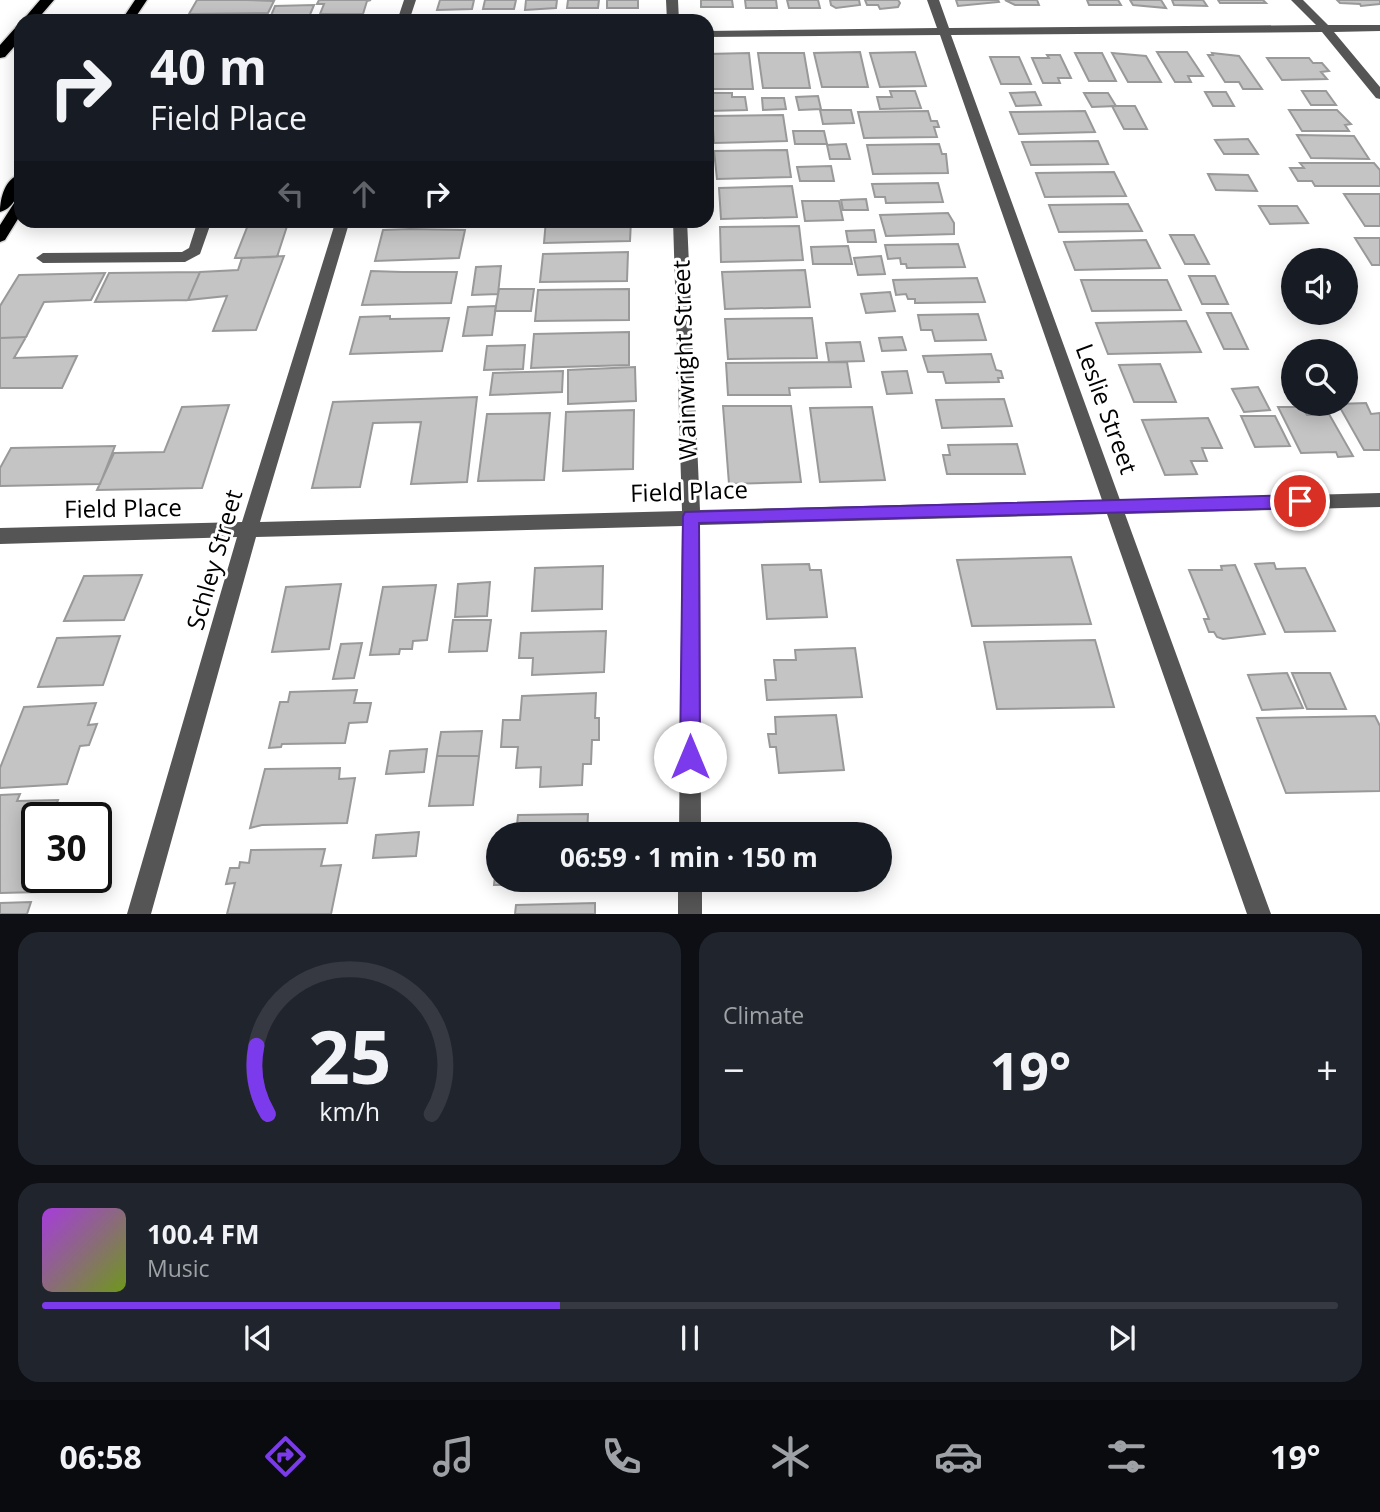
<!DOCTYPE html>
<html lang="en">
<head>
<meta charset="utf-8">
<style>
	body { margin:0; font-family:"Open Sans",sans-serif; background:#20242c; color:#f1f3f6; height:100vh; display:flex; flex-direction:column; font-size:26px; white-space:nowrap }
	* { box-sizing:border-box; margin:0 }
	p { font-size:23px; color:#9ea1a6 }
	.icon { flex:none; width:38px; height:38px; fill:none; stroke:currentColor; stroke-width:2; stroke-linecap:round; stroke-linejoin:round }
	.map { position:relative; height:914px; overflow:hidden }
	.sheet { display:flex; flex-direction:column; gap:18px; padding:18px; background:#0d0f14; flex:1 }
	.sheet>* { flex:none }
	.guide { position:absolute; left:14px; top:14px; width:700px; height:214px; border-radius:21px; box-shadow:0 4px 18px #0003; background:#171b24; color:#f1f3f6; overflow:hidden }
	.fabs { position:absolute; left:1281px; top:248px; display:grid; gap:14px }
	.fabs a { display:grid; place-items:center; width:77px; height:77px; border-radius:50%; background:#171b24; box-shadow:0 4px 18px #0003; font-size:35px }
	.speed { position:absolute; left:21px; top:802px; display:flex; gap:14px; font-size:35px; font-weight:700; text-align:center }
	.speed>* { display:grid; place-content:center; width:91px; height:91px; border-radius:50%; background:#171b24; box-shadow:0 4px 18px #0003; line-height:1 }
	.speed .limit { border:4px solid #111; border-radius:10px; background:#fff; color:#111 }
	.pin { position:absolute; display:grid; place-items:center; width:60px; height:60px; color:#fff; margin:-30px; border:4px solid #fff; border-radius:50%; box-shadow:0 2px 7px #0007 }
	.me { position:absolute; width:77px; margin:-38px; rotate:0deg; stroke-linejoin:round; filter:drop-shadow(0 0 5px #0008) }
	.turn { display:flex; align-items:center; gap:24px; height:147px; padding:0 21px; font-size:32px }
	.turn .icon { width:91px; height:91px; stroke-width:2.5 }
	.turn b { display:block; font-size:49px; line-height:60px }
	.lanes { display:flex; align-items:center; height:66px; padding:0 21px; background:#0003; justify-content:center; gap:35px; direction:ltr }
	.lanes .off { opacity:.35 }
	.big { font-size:52px; font-weight:700; line-height:1.1 }
	.sheet .tile { flex:1; display:flex; flex-direction:column; justify-content:center; gap:10px; min-width:0; padding:0 24px; border-radius:21px; background:#20242c }
	.sheet .dial { align-items:center; gap:0 }
	.dial svg { height:182px; overflow:visible; fill:none; stroke:#363941; stroke-width:7; stroke-linecap:round; text-anchor:middle }
	.dial text { fill:#f1f3f6; stroke:none }
	.song { display:flex; align-items:center; gap:21px }
	.cover { width:84px; height:84px; border-radius:10px; background:linear-gradient(135deg,hsl(280 70% 55%),hsl(80 70% 35%)) }
	.played { height:7px; border-radius:4px; background:linear-gradient(90deg,#7c3aed 40%,#363941 40%) }
	.keys { display:flex; justify-content:space-around; direction:ltr }
	.heat { display:flex; justify-content:space-between; align-items:center; font-size:38px; direction:ltr }
	.sheet .tiles { flex:1; display:grid; gap:18px; grid-template-columns:1fr 1fr }
	.tile:last-child { grid-column:span 2 }
	.trip { position:absolute; left:486px; top:822px; width:406px; height:70px; border-radius:35px; background:#171b24; box-shadow:0 4px 18px #0003; font-weight:700; line-height:70px; text-align:center }
	.tabs { display:flex; height:112px; justify-content:space-around; align-items:center; background:#090b0e; color:#9ea1a6 }
	.tabs .icon { width:49px; height:49px }
	.tabs .selected { color:#7c3aed }
	.tabs b { font-size:32px; color:#f1f3f6 }
	.map>svg:first-child { display:block }
	.building { fill:#c4c4c4; stroke:#999; stroke-width:2 }
	.lines { fill:none; stroke-linecap:round; stroke-linejoin:round }
	.major-casing { stroke:#dbdbdb; stroke-width:3 }
	.highway-casing { stroke:#dbdbdb; stroke-width:3 }
	.minor { fill:#555; fill-rule:evenodd }
	.major { fill:#000; fill-rule:evenodd }
	.highway { fill:#000; fill-rule:evenodd }
	.route { fill:#7c3aed; stroke:#51269a; stroke-width:2 }
	.labels { text-anchor:middle; stroke-width:6; stroke-linejoin:round; paint-order:stroke }
	.street-label { font-size:24px; fill:#000; stroke:#fff }
</style>
</head>
<body>
<div class="map">
<svg width="1380" height="914" viewBox="0 0 1380 914">
	<rect width="100%" height="100%" fill="#fff"/>
	<path class="building" d="M 197,0 L 246,0 L 274,1 L 268,13 L 189,14 Z
		M 319,0 L 371,0 L 367,1 L 363,14 L 320,14 L 324,4 L 317,4 Z
		M 440,0 L 474,0 L 472,9 L 437,10 Z
		M 485,0 L 516,0 L 514,9 L 483,9 Z
		M 526,0 L 557,0 L 556,8 L 525,10 Z
		M 568,0 L 599,0 L 598,8 L 567,8 Z
		M 607,0 L 638,0 L 638,8 L 607,8 Z
		M 701,0 L 732,0 L 733,7 L 701,7 Z
		M 745,0 L 776,0 L 777,8 L 746,8 Z
		M 787,0 L 818,0 L 820,8 L 789,8 Z
		M 830,0 L 859,0 L 860,5 L 836,8 L 831,5 Z
		M 865,0 L 898,0 L 900,3 L 898,7 L 880,9 L 878,5 L 867,5 Z
		M 956,0 L 998,0 L 999,2 L 958,6 Z
		M 1005,0 L 1037,0 L 1039,5 L 1015,5 Z
		M 1087,0 L 1118,0 L 1121,5 L 1089,5 Z
		M 1130,0 L 1161,0 L 1166,8 L 1133,5 Z
		M 1172,0 L 1203,0 L 1207,6 L 1174,5 Z
		M 1218,0 L 1263,0 L 1266,3 L 1220,3 Z
		M 1337,0 L 1380,0 L 1380,4 L 1361,6 L 1360,4 L 1340,3 Z
		M 314,5 L 309,17 L 270,18 L 275,6 Z
		M 860,52 L 868,87 L 822,87 L 814,53 Z
		M 915,52 L 926,86 L 880,87 L 870,53 Z
		M 1157,52 L 1187,52 L 1203,76 L 1188,76 L 1191,82 L 1175,82 Z
		M 749,53 L 753,89 L 707,89 L 707,54 Z
		M 758,53 L 804,53 L 810,88 L 763,88 Z
		M 1075,53 L 1102,53 L 1116,81 L 1089,81 Z
		M 1112,53 L 1146,56 L 1161,82 L 1128,82 Z
		M 1212,53 L 1239,56 L 1262,89 L 1243,89 L 1239,82 L 1225,82 L 1208,55 L 1213,55 Z
		M 1047,55 L 1060,55 L 1071,78 L 1058,78 L 1060,83 L 1043,83 L 1032,58 L 1049,58 Z
		M 990,57 L 1019,57 L 1031,84 L 1001,84 Z
		M 1267,58 L 1309,58 L 1313,63 L 1322,63 L 1329,71 L 1321,72 L 1327,79 L 1282,80 Z
		M 890,91 L 915,91 L 921,108 L 880,109 L 877,97 L 892,97 Z
		M 1302,91 L 1326,91 L 1336,105 L 1311,105 Z
		M 1035,92 L 1041,105 L 1016,106 L 1010,93 Z
		M 1205,92 L 1226,92 L 1234,106 L 1213,106 Z
		M 707,93 L 732,93 L 732,97 L 745,97 L 747,110 L 707,111 Z
		M 1084,93 L 1108,93 L 1116,106 L 1092,107 Z
		M 818,96 L 821,109 L 799,110 L 796,97 Z
		M 762,98 L 784,98 L 786,109 L 763,110 Z
		M 1112,106 L 1135,106 L 1147,129 L 1124,129 Z
		M 820,110 L 851,110 L 854,123 L 823,124 Z
		M 1289,110 L 1337,110 L 1351,124 L 1345,125 L 1349,131 L 1302,131 Z
		M 928,111 L 931,121 L 937,121 L 939,127 L 934,127 L 937,137 L 864,138 L 858,112 Z
		M 1085,111 L 1095,132 L 1019,134 L 1010,112 Z
		M 783,115 L 787,141 L 714,143 L 712,116 Z
		M 793,131 L 824,131 L 827,144 L 795,144 Z
		M 1297,135 L 1354,136 L 1369,159 L 1311,158 Z
		M 1248,139 L 1258,154 L 1224,154 L 1215,140 Z
		M 1098,141 L 1108,164 L 1031,165 L 1022,142 Z
		M 846,144 L 850,159 L 830,159 L 827,145 Z
		M 939,144 L 942,154 L 946,154 L 948,173 L 873,174 L 867,145 Z
		M 787,150 L 791,177 L 717,179 L 714,151 Z
		M 1300,163 L 1374,163 L 1380,170 L 1380,186 L 1315,186 L 1312,181 L 1298,181 L 1290,168 L 1304,168 Z
		M 831,166 L 834,181 L 800,181 L 797,167 Z
		M 1114,172 L 1126,196 L 1045,197 L 1036,173 Z
		M 1208,174 L 1248,175 L 1257,191 L 1216,190 Z
		M 938,183 L 943,202 L 886,203 L 885,197 L 875,197 L 872,184 Z
		M 792,186 L 797,217 L 721,219 L 719,188 Z
		M 1344,194 L 1380,194 L 1380,226 L 1365,226 Z
		M 866,199 L 868,210 L 843,210 L 841,200 Z
		M 802,201 L 839,201 L 843,220 L 805,221 Z
		M 1128,204 L 1142,231 L 1059,232 L 1049,205 Z
		M 1259,206 L 1297,206 L 1308,223 L 1270,224 Z
		M 948,213 L 954,223 L 954,234 L 886,236 L 880,215 Z
		M 250,220 L 289,220 L 277,257 L 235,258 Z
		M 546,220 L 631,220 L 630,241 L 544,243 Z
		M 799,226 L 803,260 L 721,262 L 720,227 Z
		M 410,229 L 465,230 L 459,258 L 375,261 L 383,230 Z
		M 874,230 L 876,242 L 848,242 L 846,231 Z
		M 1170,235 L 1194,235 L 1209,264 L 1185,264 Z
		M 1355,238 L 1380,238 L 1380,265 L 1372,265 Z
		M 1146,240 L 1160,268 L 1075,270 L 1064,242 Z
		M 958,244 L 965,267 L 907,268 L 906,264 L 901,264 L 900,258 L 888,259 L 885,245 Z
		M 848,246 L 852,264 L 813,264 L 811,247 Z
		M 628,252 L 627,281 L 540,282 L 543,254 Z
		M 284,256 L 256,330 L 213,331 L 227,296 L 188,300 L 200,272 L 238,270 L 242,258 Z
		M 881,256 L 885,274 L 858,275 L 854,258 Z
		M 501,266 L 498,294 L 472,295 L 476,267 Z
		M 805,270 L 810,307 L 725,309 L 722,272 Z
		M 371,271 L 402,272 L 457,272 L 451,303 L 362,305 Z
		M 200,272 L 188,300 L 95,302 L 109,273 Z
		M 105,273 L 91,300 L 44,302 L 26,337 L 0,338 L 0,306 L 19,275 Z
		M 1189,276 L 1215,276 L 1228,304 L 1202,304 Z
		M 977,278 L 985,302 L 915,303 L 915,299 L 908,299 L 906,294 L 896,295 L 893,280 Z
		M 1081,280 L 1167,280 L 1181,310 L 1092,311 Z
		M 499,289 L 534,289 L 531,311 L 495,311 Z
		M 629,289 L 629,320 L 535,321 L 538,290 Z
		M 890,292 L 895,311 L 866,313 L 861,294 Z
		M 496,306 L 492,335 L 463,336 L 468,307 Z
		M 1207,313 L 1231,313 L 1248,349 L 1224,349 Z
		M 978,314 L 986,340 L 935,341 L 932,330 L 921,330 L 918,315 Z
		M 390,316 L 390,319 L 449,318 L 442,351 L 350,354 L 360,317 Z
		M 812,318 L 817,358 L 728,359 L 725,319 Z
		M 1186,321 L 1201,352 L 1108,354 L 1096,323 Z
		M 629,332 L 629,365 L 531,368 L 534,334 Z
		M 26,337 L 14,358 L 77,356 L 62,388 L 0,388 L 0,338 Z
		M 902,337 L 906,350 L 882,351 L 879,338 Z
		M 860,342 L 864,361 L 829,362 L 826,343 Z
		M 525,345 L 523,369 L 484,370 L 487,346 Z
		M 991,354 L 996,370 L 1001,371 L 1003,378 L 998,378 L 999,382 L 946,383 L 943,372 L 928,372 L 923,356 Z
		M 847,362 L 851,387 L 789,388 L 790,395 L 728,395 L 726,363 Z
		M 1160,364 L 1176,402 L 1134,402 L 1119,365 Z
		M 635,367 L 636,401 L 568,404 L 568,370 Z
		M 563,371 L 562,392 L 490,395 L 493,373 Z
		M 907,371 L 912,393 L 887,394 L 882,372 Z
		M 1258,387 L 1270,410 L 1244,412 L 1232,389 Z
		M 477,397 L 467,482 L 411,484 L 421,422 L 373,423 L 360,487 L 312,488 L 333,402 Z
		M 1004,399 L 1012,426 L 942,428 L 936,400 Z
		M 1366,403 L 1371,414 L 1380,413 L 1380,450 L 1364,450 L 1338,404 Z
		M 229,405 L 202,488 L 97,490 L 114,453 L 164,452 L 182,407 Z
		M 723,406 L 791,406 L 801,482 L 729,484 Z
		M 872,407 L 885,480 L 820,482 L 810,408 Z
		M 1278,407 L 1302,407 L 1307,415 L 1329,414 L 1353,456 L 1338,457 L 1336,452 L 1301,453 Z
		M 634,410 L 633,469 L 563,471 L 566,412 Z
		M 550,413 L 544,480 L 478,481 L 487,414 Z
		M 1241,416 L 1275,416 L 1290,446 L 1255,447 Z
		M 1208,418 L 1222,448 L 1202,448 L 1207,461 L 1191,461 L 1197,474 L 1165,475 L 1142,420 Z
		M 1017,444 L 1025,474 L 947,474 L 943,455 L 950,455 L 948,445 Z
		M 115,446 L 100,484 L 0,486 L 0,468 L 11,448 Z
		M 1071,557 L 1091,624 L 972,626 L 957,560 Z
		M 1274,563 L 1276,569 L 1305,568 L 1335,631 L 1285,632 L 1255,564 Z
		M 809,564 L 810,570 L 821,570 L 827,617 L 767,619 L 762,565 Z
		M 1235,565 L 1265,634 L 1223,639 L 1217,637 L 1214,632 L 1209,632 L 1204,619 L 1209,619 L 1189,570 L 1222,570 L 1221,566 Z
		M 603,566 L 602,609 L 532,611 L 535,568 Z
		M 142,575 L 124,620 L 64,621 L 84,576 Z
		M 490,582 L 487,616 L 455,617 L 458,584 Z
		M 341,584 L 329,649 L 272,652 L 286,587 Z
		M 436,585 L 427,640 L 413,641 L 412,649 L 400,649 L 399,654 L 370,655 L 383,587 Z
		M 453,620 L 491,620 L 487,651 L 449,652 Z
		M 606,631 L 604,672 L 532,675 L 533,658 L 519,658 L 521,633 Z
		M 120,636 L 103,685 L 38,687 L 57,638 Z
		M 1095,640 L 1114,707 L 997,709 L 984,642 Z
		M 362,643 L 354,678 L 333,679 L 341,644 Z
		M 855,648 L 862,697 L 767,700 L 765,680 L 776,680 L 774,660 L 796,660 L 795,650 Z
		M 1287,673 L 1303,708 L 1262,710 L 1248,675 Z
		M 1292,673 L 1330,673 L 1346,709 L 1307,709 Z
		M 357,690 L 354,703 L 371,703 L 367,722 L 349,723 L 345,743 L 282,744 L 281,747 L 269,748 L 280,702 L 288,702 L 290,692 Z
		M 596,693 L 595,718 L 599,718 L 599,740 L 592,740 L 591,764 L 583,764 L 582,785 L 540,787 L 541,767 L 516,768 L 518,747 L 501,747 L 503,720 L 520,720 L 522,696 Z
		M 96,703 L 88,725 L 97,724 L 89,745 L 80,746 L 67,784 L 0,788 L 0,768 L 24,707 Z
		M 836,715 L 844,770 L 779,773 L 776,747 L 770,747 L 768,734 L 776,734 L 775,717 Z
		M 1375,716 L 1380,726 L 1380,791 L 1286,793 L 1257,718 Z
		M 482,731 L 479,756 L 437,756 L 441,732 Z
		M 427,749 L 424,772 L 386,774 L 390,751 Z
		M 437,756 L 479,756 L 473,805 L 429,806 Z
		M 340,768 L 339,779 L 355,778 L 347,823 L 262,825 L 250,828 L 265,769 Z
		M 20,794 L 17,801 L 58,800 L 52,817 L 37,817 L 37,877 L 45,877 L 40,892 L 0,893 L 0,795 Z
		M 588,814 L 587,835 L 516,835 L 518,815 Z
		M 419,832 L 416,856 L 373,858 L 376,835 Z
		M 498,848 L 499,880 L 585,880 L 584,883 L 494,885 Z
		M 325,849 L 321,866 L 341,865 L 331,914 L 227,914 L 235,883 L 226,884 L 230,868 L 239,868 L 240,862 L 249,863 L 251,850 Z
		M 31,902 L 27,914 L 0,914 L 0,903 Z
		M 595,903 L 595,914 L 515,914 L 516,905 Z"/>
	<g class="lines">
		<g class="major-casing">
			<path id="major" d="M 135,0 L 147,0 L 133,21 L 121,21 Z
				M 21,199 L 21,214 L 5,240 L 0,242 L 0,225 L 16,200 Z"/>
		</g>
		<g class="highway-casing">
			<path id="highway" d="M 40,0 L 54,0 L 36,21 L 22,21 Z
				M 21,26 L 21,39 L 5,57 L 0,58 L 0,45 L 16,27 Z
				M 21,174 C 21,188 16,208 0,212 C 0,198 5,178 21,174 Z"/>
		</g>
		<path class="minor" d="M 404,0 L 416,0 L 409,21 L 397,21 Z
			M 666,0 L 678,0 L 679,21 L 667,21 Z
			M 927,0 L 939,0 L 949,28 L 1316,25 L 1291,0 L 1303,0 L 1328,25 L 1380,25 L 1380,31 L 1334,32 L 1380,87 L 1380,99 L 1376,98 L 1322,32 L 951,35 L 1120,500 L 1380,493 L 1380,507 L 1125,514 L 1271,914 L 1247,914 L 1107,514 L 700,525 L 701,835 L 679,835 L 682,526 L 256,537 L 151,914 L 127,914 L 237,537 L 0,544 L 0,528 L 242,522 L 336,220 L 350,220 L 260,522 L 682,511 L 673,220 L 687,220 L 700,510 L 1102,500 L 940,35 L 707,37 L 707,31 L 937,28 Z
			M 198,220 L 212,220 L 200,254 L 185,262 L 43,263 L 36,258 L 43,253 L 182,252 L 189,248 Z
			M 678,880 L 702,880 L 702,914 L 678,914 Z"/>
		<use href="#major" class="major"/>
		<use href="#highway" class="highway"/>
	</g>
	<path class="route" d="M 1300,495 L 1306,497 L 1308,501 L 1306,506 L 1300,508 L 699,523 L 700,757 L 697,763 L 690,766 L 683,763 L 680,757 L 683,516 L 685,512 Z"/>
	<g class="labels">
		<g class="street-label">
			<text transform="translate(685 360) rotate(-92)" y="8">Wainwright Street</text>
			<text transform="translate(1106 409) rotate(70)" y="8">Leslie Street</text>
			<text transform="translate(689 492) rotate(-2)" y="8">Field Place</text>
			<text transform="translate(123 509) rotate(-1)" y="8">Field Place</text>
			<text transform="translate(215 560) rotate(-74)" y="8">Schley Street</text>
		</g>
	</g>
</svg>
<div class="fabs">
<a><svg class="icon" aria-label="sound" viewBox="0 0 24 24"><path d="M4 9h4l5-4v14l-5-4H4zM17 9q2 3 0 6"/></svg></a>
<a><svg class="icon" aria-label="search" viewBox="0 0 24 24"><circle cx="10" cy="10" r="6"/><path d="M15 15l6 6"/></svg></a>
</div>
<div class="speed"><div class="limit">30</div></div>
<div class="pin" style="left:1300px;top:501px;background:#d93025"><svg class="icon" aria-label="arrive" viewBox="0 0 24 24"><path d="M6 21V4h12l-3 4 3 4H6"/></svg></div>
<svg class="me" style="left:690px;top:757px" viewBox="-20 -20 40 40"><circle r="19" fill="#fff"/><path d="M0-13L10 11 0 6-10 11z" fill="#7c3aed"/></svg>
<div class="trip">06:59 · 1 min · 150 m</div>
<div class="guide">
<div class="turn"><svg class="icon" aria-label="right" viewBox="0 0 24 24"><path d="M7 20v-9h11M14 6l5 5-5 5"/></svg><div><b>40 m</b>Field Place</div></div>
<div class="lanes"><svg class="icon off" aria-label="left" viewBox="0 0 24 24"><path d="M17 20v-9H6M10 6l-5 5 5 5"/></svg><svg class="icon off" aria-label="ahead" viewBox="0 0 24 24"><path d="M12 20V5M6 11l6-6 6 6"/></svg><svg class="icon" aria-label="right" viewBox="0 0 24 24"><path d="M7 20v-9h11M14 6l5 5-5 5"/></svg></div>
</div>
</div>
<section class="sheet">
<div class="tiles">
<div class="tile dial"><svg viewBox="0 0 100 80">
<path d="M14 69A42 42 0 1 1 86 69"/>
<path d="M14 69A42 42 0 0 1 9 39" stroke="#7c3aed"/>
<text x="50" y="56" font-size="32" font-weight="700">25</text>
<text x="50" y="72" font-size="11">km/h</text>
</svg></div>
<div class="tile"><p>Climate</p>
<div class="heat"><a>−</a><b class="big">19°</b><a>+</a></div>
</div>
<div class="tile">
<div class="song"><i class="cover"></i><div><b>100.4 FM</b><p>Music</p></div></div>
<div class="played"></div>
<div class="keys"><svg class="icon" aria-label="previous" viewBox="0 0 24 24"><path d="M18 5L8 12l10 7zM5 5v14"/></svg><svg class="icon" aria-label="pause" viewBox="0 0 24 24"><path d="M8 5v14M16 5v14"/></svg><svg class="icon" aria-label="next" viewBox="0 0 24 24"><path d="M6 5l10 7-10 7zM19 5v14"/></svg></div>
</div>
</div>
</section>
<nav class="tabs">
<b>06:58</b>
<svg class="icon selected" aria-label="directions" viewBox="0 0 24 24"><path d="M12 3l9 9-9 9-9-9zM9 14v-3h6M13 9l2 2-2 2"/></svg>
<svg class="icon" aria-label="music" viewBox="0 0 24 24"><path d="M9 18V5l10-2v13"/><circle cx="6" cy="18" r="3"/><circle cx="16" cy="16" r="3"/></svg>
<svg class="icon" aria-label="phone" viewBox="0 0 24 24"><path d="M5 4h4l2 5-3 2q2 4 5 5l2-3 5 2v4C11 20 4 13 5 4z"/></svg>
<svg class="icon" aria-label="climate" viewBox="0 0 24 24"><path d="M12 3v18M4 7l16 10M4 17L20 7"/></svg>
<svg class="icon" aria-label="car" viewBox="0 0 24 24"><path d="M5 17H2v-5l4-1 3-4h7l3 4 3 1v5h-3M9 17h6M6 11h13"/><circle cx="7" cy="17" r="2"/><circle cx="17" cy="17" r="2"/></svg>
<svg class="icon" aria-label="filters" viewBox="0 0 24 24"><path d="M4 7h16M4 17h16"/><circle cx="9" cy="7" r="2"/><circle cx="15" cy="17" r="2"/></svg>
<b>19°</b>
</nav>
</body>
</html>
